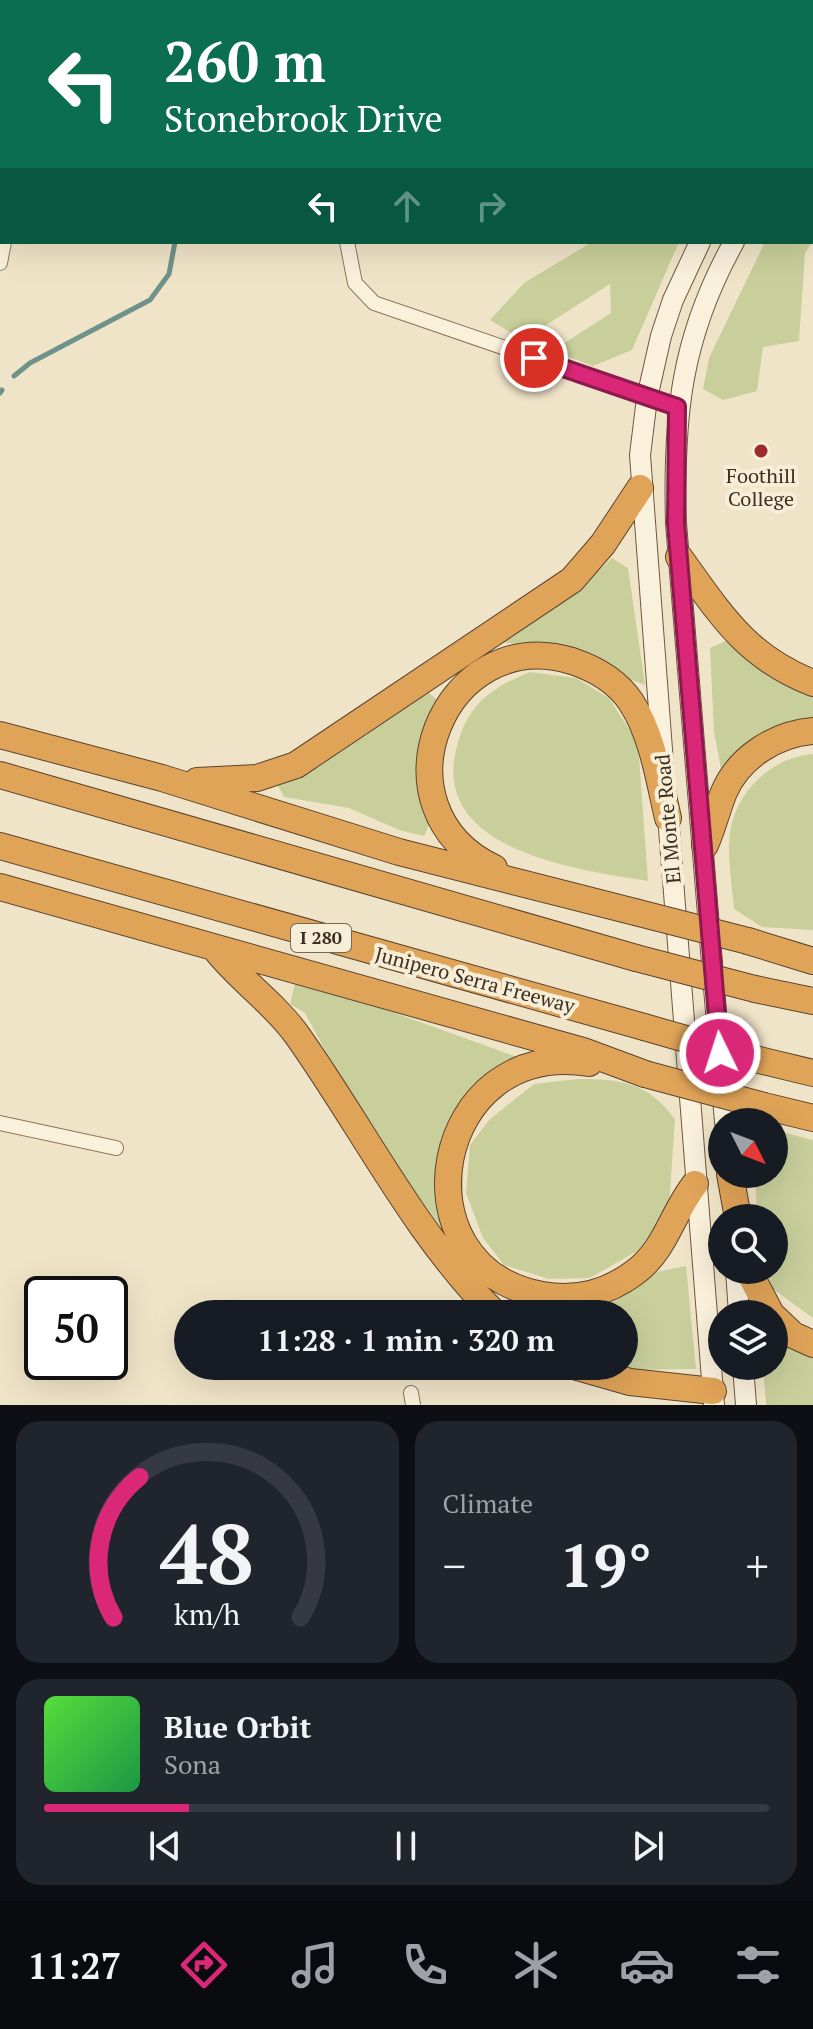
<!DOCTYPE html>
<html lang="en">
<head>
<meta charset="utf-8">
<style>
	body { margin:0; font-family:"PT Serif",serif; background:#20242c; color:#f1f3f6; height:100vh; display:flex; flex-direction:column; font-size:30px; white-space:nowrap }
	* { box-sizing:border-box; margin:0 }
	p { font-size:26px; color:#9ea1a6 }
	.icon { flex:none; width:44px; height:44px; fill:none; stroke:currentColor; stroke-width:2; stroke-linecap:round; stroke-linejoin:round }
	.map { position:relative; height:1405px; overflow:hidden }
	.panel { display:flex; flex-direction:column; gap:16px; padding:16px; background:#0d0f14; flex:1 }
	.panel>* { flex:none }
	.banner { position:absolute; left:0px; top:0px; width:814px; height:244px; box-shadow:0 8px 32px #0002; background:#0b6e4f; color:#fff; overflow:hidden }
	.needle { width:52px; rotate:132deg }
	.tools { position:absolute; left:708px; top:1108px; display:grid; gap:16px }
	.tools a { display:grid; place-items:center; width:80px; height:80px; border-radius:50%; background:#171b24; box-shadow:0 8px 32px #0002; font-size:40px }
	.speed { position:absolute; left:24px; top:1276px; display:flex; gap:16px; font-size:40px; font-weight:700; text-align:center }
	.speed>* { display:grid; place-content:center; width:104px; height:104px; border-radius:50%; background:#171b24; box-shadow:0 8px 32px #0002; line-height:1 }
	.speed .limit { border:4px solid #111; border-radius:12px; background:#fff; color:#111 }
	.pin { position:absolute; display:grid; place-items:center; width:68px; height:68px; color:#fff; margin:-34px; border:4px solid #fff; border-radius:50%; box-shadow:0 2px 8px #0007 }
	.me { position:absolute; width:88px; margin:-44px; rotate:356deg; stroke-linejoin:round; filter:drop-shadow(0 0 6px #0008) }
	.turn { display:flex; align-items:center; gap:28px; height:168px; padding:0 32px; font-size:36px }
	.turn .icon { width:104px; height:104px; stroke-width:2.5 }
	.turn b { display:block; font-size:56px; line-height:68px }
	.lanes { display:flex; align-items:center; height:76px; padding:0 32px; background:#0003; justify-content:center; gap:40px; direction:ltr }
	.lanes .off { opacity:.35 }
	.big { font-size:60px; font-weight:800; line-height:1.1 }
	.panel .card { flex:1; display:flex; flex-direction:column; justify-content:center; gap:12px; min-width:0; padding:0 28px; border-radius:24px; background:#20242c }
	.panel .dial { align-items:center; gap:0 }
	.dial svg { height:208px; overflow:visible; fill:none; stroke:#363941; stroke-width:7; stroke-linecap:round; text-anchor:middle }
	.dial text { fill:#f1f3f6; stroke:none }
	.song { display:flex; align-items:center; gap:24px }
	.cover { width:96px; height:96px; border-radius:12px; background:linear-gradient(135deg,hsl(110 70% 55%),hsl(140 70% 35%)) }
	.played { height:8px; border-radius:4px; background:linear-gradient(90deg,#db2777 20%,#363941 20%) }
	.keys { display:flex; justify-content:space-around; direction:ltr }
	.heat { display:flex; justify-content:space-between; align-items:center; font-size:44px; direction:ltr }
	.panel .tiles { flex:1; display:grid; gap:16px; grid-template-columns:1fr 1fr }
	.card:last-child { grid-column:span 2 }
	.trip { position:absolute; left:174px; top:1300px; width:464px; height:80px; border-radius:40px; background:#171b24; box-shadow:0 8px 32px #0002; font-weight:800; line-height:80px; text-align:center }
	.menu { display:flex; height:128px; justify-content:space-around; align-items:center; background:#090b0e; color:#9ea1a6 }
	.menu .icon { width:56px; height:56px }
	.menu .on { color:#db2777 }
	.menu b { font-size:36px; color:#f1f3f6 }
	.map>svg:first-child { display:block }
	.green { fill:#c9cf9b }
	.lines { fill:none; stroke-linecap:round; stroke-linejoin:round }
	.stream { stroke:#6f938a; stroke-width:5 }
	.street-casing { stroke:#8d765c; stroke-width:16 }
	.secondary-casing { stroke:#6f573f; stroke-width:22 }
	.highway-casing { stroke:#5b4430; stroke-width:28 }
	.street { stroke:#faf1dc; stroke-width:14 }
	.secondary { stroke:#faf1dc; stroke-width:20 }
	.highway { stroke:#e0a458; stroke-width:26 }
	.highway-bridge-casing { stroke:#5b4430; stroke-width:28; stroke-linecap:butt }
	.highway-bridge { stroke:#e0a458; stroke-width:26 }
	.route-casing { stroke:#8e194d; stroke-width:20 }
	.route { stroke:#db2777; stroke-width:14 }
	.poi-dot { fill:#9e2a2b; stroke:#f7eed8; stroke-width:3 }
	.labels { text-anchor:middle; stroke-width:8; stroke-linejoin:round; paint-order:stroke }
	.shield { fill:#f7eed8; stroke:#756857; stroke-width:2 }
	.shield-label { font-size:18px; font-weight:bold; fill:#3d2e20 }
	.poi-label { font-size:20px; fill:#3d2e20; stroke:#f7eed8 }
	.street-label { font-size:20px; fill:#3d2e20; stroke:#f7eed8 }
</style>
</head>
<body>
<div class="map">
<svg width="813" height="1405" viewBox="0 0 813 1405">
	<rect width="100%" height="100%" fill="#f0e4c8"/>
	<path class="green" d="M 813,176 L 813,241 L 805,253 L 799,341 L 763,347 L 757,391 L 723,400 L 703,389 L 709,358 L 765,242 L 812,242 Z
		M 592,242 L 679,242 L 632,350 L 593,366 L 552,351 L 611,313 L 610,284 L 523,340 L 490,320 L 524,283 Z
		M 612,558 L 628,568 L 645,685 L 627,678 L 592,653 L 498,642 L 588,581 Z
		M 730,639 L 813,690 L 813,719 L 722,774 L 714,732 L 710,648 Z
		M 530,672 L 576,678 L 609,698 L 638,743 L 648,881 C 577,870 428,850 457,746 C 468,704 491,688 530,672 Z
		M 424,688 L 440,703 L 436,811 L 424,836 L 399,830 L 349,808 L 284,797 L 276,782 Z
		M 813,754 L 813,930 L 762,927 L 734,909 C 732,883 726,853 731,827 C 739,788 774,757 813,754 Z
		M 295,984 L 384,1009 L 525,1060 L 464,1105 L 462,1257 L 359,1113 L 305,1013 L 290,1004 Z
		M 577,1079 C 622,1079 647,1082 675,1119 L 669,1208 L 639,1250 L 590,1278 L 549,1279 L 504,1265 L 483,1238 L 466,1193 L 470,1145 L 490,1119 L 534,1084 Z
		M 778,1131 L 813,1140 L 813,1318 L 773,1289 L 766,1270 L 774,1270 L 774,1218 L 757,1218 L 755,1174 L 774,1174 L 774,1133 Z
		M 686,1266 L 696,1369 L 623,1370 L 613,1366 L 624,1366 L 624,1314 L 515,1314 L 505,1305 L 511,1298 L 536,1306 L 593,1307 L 651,1273 Z
		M 774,1330 L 813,1351 L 813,1405 L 766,1405 L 763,1366 L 774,1366 Z"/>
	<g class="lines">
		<path class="stream" d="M 128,0 L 129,2
			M 14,376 L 30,363 L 150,300 L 169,274 L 175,242
			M 0,393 L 2,390"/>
		<g class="street-casing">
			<path id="street" d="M 403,0 L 404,2
				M 37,2 L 38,0
				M 354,2 L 356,0
				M 0,57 L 2,56
				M 812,155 L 813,154
				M 0,201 L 2,207
				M 347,242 L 355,283 L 374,303 L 677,407
				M 0,263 L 4,242
				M 0,1123 L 116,1148
				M 411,1393 L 413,1405"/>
		</g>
		<g class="secondary-casing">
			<path id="secondary" d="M 812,103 L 813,102
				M 812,144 L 813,143
				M 663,763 L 640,455 L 647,398 L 661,336 L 673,300 L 700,242
				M 667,803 L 714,1405
				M 725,1122 L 676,523 C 673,416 681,337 734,242
				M 736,1270 L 739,1314
				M 743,1366 L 746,1405"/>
		</g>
		<g class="highway-casing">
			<path id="highway" d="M 679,557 C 720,613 744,656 813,683
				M 0,735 L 162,778 L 399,852 L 635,912
				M 0,775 L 636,958
				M 197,781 L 257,778 L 296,765 L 572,580 L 603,544 L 640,488
				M 705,845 C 713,827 717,809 724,792 C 739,757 776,734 813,731
				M 0,846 L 644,1027
				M 494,868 C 368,808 444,622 572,661 C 596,669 617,681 631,702 C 653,736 659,780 668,818
				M 0,887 L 583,1051 L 645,1074
				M 748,941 L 813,961
				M 217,951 C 241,981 274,1003 297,1035 C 363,1128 414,1233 495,1314
				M 755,989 L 813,1001
				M 759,1060 L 813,1073
				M 589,1063 C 433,1037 391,1267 542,1295 C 575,1301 607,1293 634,1273 C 666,1250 672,1213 695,1184
				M 764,1106 L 813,1118
				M 730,1174 L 738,1218
				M 748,1270 L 771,1314
				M 774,1317 L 793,1335 L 813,1344
				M 574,1366 L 630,1382 L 713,1391"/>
		</g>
		<use href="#street" class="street"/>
		<use href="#secondary" class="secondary"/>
		<use href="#highway" class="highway"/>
		<g class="highway-bridge-casing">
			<path id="highway-bridge" d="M 635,912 L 748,941
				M 636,958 L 755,989
				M 644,1027 L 759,1060
				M 645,1074 L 764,1106"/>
		</g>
		<use href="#highway-bridge" class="highway-bridge"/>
	</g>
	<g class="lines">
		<g class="route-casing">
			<path id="route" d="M 534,358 L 677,407 L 676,523 L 720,1053"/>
		</g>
		<use href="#route" class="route"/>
	</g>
	<circle class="poi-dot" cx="761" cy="451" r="8"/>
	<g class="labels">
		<rect class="shield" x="291" y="924" width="60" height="28" rx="6"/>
		<g class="shield-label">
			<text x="321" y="944">I 280</text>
		</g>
		<g class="poi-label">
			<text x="761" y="483">Foothill<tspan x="761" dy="23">College</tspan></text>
		</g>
		<g class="street-label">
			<text transform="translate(668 819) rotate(-95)" y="7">El Monte Road</text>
			<text transform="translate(475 980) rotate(15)" y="7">Junipero Serra Freeway</text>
		</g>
	</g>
</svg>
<div class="tools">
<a><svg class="needle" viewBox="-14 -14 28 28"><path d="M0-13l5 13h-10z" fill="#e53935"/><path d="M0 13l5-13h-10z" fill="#9ea1a6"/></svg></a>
<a><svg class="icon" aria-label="search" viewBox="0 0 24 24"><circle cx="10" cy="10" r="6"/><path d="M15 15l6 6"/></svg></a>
<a><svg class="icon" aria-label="layers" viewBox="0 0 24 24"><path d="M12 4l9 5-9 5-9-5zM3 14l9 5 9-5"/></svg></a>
</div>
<div class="speed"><div class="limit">50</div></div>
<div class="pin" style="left:534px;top:358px;background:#d93025"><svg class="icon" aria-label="arrive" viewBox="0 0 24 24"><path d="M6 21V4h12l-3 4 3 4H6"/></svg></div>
<svg class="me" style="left:720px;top:1053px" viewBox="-20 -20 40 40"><circle r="17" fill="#db2777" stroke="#fff" stroke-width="3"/><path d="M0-11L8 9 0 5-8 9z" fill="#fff"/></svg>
<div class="trip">11:28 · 1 min · 320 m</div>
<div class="banner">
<div class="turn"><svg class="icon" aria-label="left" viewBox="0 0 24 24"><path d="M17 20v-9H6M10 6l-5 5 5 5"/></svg><div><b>260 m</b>Stonebrook Drive</div></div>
<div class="lanes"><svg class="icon" aria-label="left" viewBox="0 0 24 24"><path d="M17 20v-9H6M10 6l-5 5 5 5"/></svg><svg class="icon off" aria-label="ahead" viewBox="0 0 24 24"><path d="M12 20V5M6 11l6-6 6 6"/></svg><svg class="icon off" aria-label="right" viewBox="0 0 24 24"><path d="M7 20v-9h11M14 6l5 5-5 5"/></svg></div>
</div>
</div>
<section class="panel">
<div class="tiles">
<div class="card dial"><svg viewBox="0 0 100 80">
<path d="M14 69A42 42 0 1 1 86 69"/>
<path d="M14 69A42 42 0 0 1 24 15" stroke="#db2777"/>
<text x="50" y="56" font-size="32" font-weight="700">48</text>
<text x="50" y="72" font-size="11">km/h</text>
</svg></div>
<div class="card"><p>Climate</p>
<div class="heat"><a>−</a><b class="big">19°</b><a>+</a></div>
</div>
<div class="card">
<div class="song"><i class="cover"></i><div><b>Blue Orbit</b><p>Sona</p></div></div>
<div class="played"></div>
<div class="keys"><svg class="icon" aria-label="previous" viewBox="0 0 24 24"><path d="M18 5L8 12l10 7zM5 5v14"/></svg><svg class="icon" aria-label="pause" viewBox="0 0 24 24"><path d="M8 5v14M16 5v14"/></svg><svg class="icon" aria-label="next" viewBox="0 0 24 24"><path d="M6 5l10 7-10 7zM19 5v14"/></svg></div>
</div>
</div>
</section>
<nav class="menu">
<b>11:27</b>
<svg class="icon on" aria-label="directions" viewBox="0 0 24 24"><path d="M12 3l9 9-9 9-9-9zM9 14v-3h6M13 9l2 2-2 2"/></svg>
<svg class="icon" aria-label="music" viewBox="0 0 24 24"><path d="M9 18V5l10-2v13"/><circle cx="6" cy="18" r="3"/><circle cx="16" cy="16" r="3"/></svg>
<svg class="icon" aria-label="phone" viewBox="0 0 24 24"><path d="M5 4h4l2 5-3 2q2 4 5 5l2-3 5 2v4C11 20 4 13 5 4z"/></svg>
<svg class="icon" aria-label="climate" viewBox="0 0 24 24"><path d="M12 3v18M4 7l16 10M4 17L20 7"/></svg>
<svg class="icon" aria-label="car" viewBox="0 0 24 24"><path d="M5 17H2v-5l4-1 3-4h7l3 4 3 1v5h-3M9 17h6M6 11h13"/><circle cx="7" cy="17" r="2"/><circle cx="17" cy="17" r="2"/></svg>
<svg class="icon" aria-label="filters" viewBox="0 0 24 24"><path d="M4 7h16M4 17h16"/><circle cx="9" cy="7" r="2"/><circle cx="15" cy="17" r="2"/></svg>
</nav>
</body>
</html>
